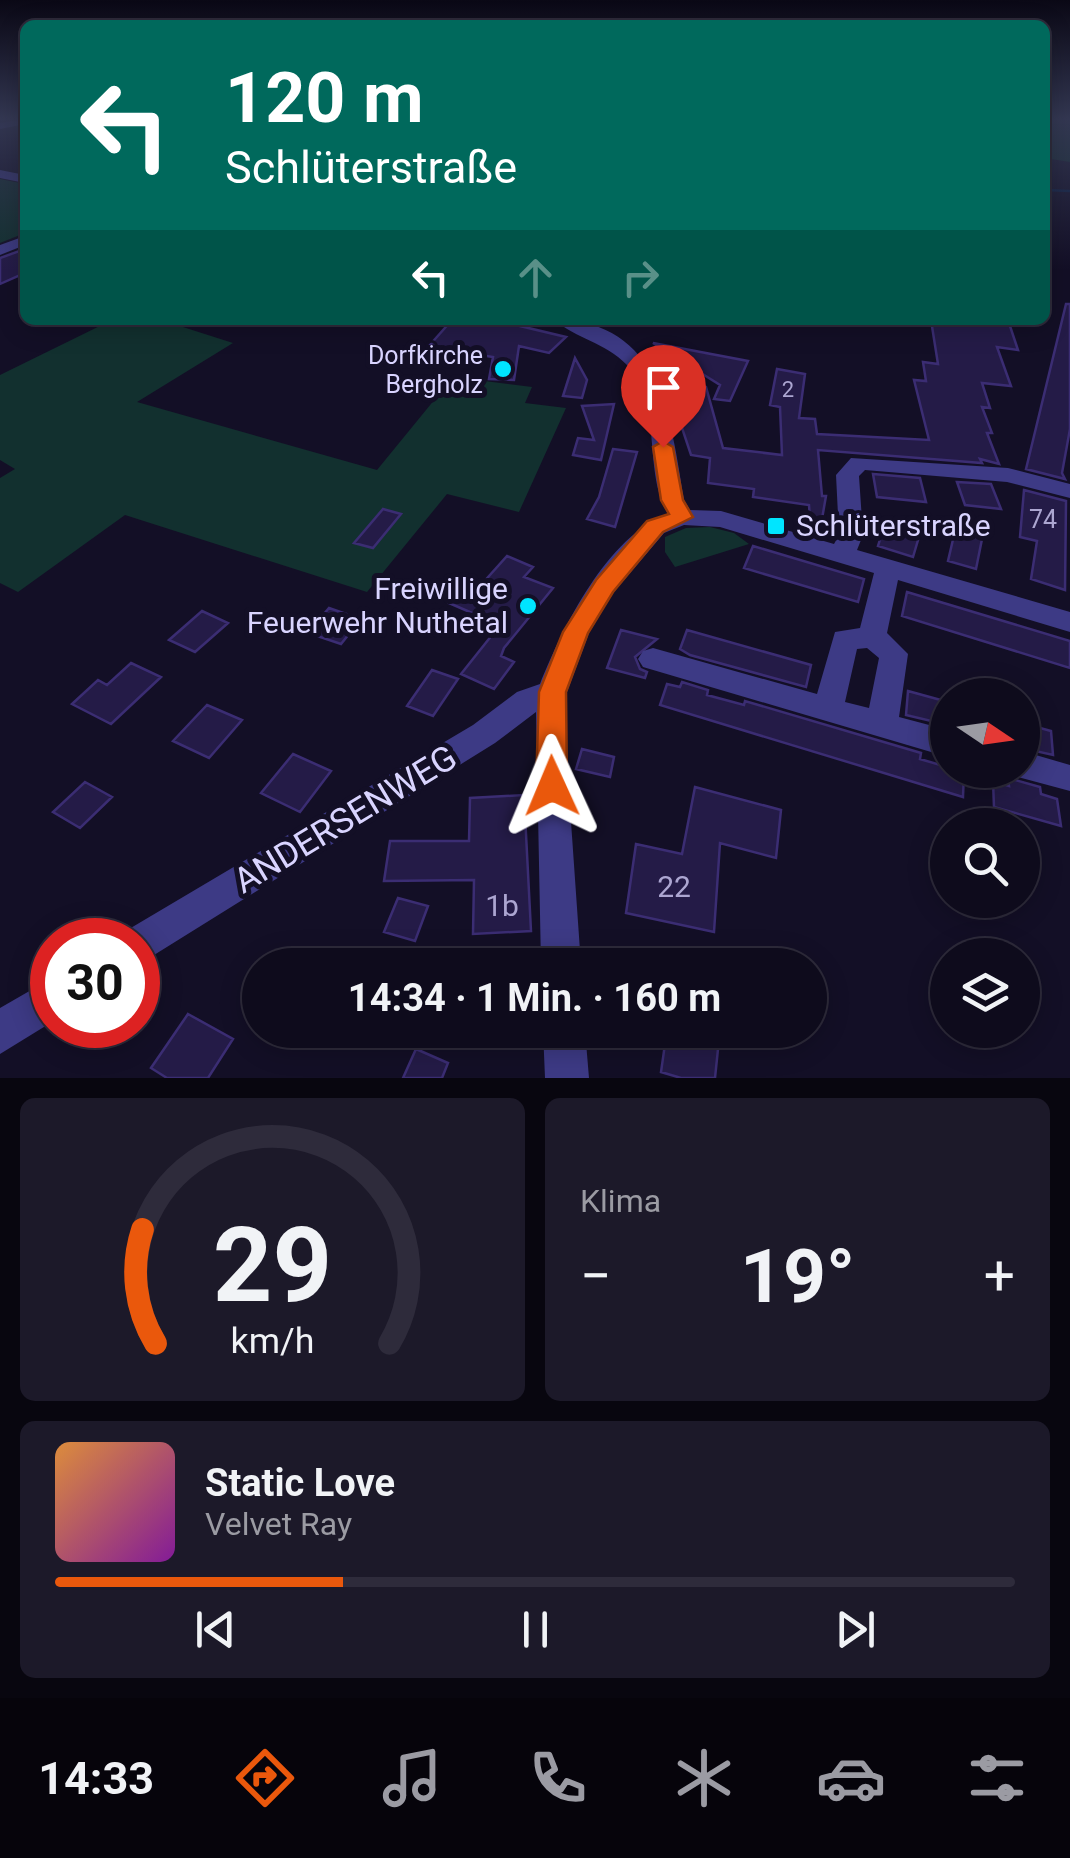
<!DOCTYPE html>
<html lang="de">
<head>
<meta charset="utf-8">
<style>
	body { margin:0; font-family:Roboto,sans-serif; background:#1c1929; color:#f1f3f6; height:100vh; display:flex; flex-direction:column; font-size:38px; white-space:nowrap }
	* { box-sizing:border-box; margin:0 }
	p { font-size:32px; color:#9b9ba3 }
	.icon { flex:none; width:55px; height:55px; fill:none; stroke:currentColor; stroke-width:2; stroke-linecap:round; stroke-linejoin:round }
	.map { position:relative; height:1078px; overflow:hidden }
	.panel { display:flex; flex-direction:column; gap:20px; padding:20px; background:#08060f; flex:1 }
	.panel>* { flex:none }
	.banner { position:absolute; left:20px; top:20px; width:1030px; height:305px; border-radius:15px; box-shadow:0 5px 25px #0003,0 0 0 2px #2e2b3b; background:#00695c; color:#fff; overflow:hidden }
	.needle { width:65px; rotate:103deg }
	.buttons { position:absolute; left:930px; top:678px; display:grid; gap:20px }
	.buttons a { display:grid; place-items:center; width:110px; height:110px; border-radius:50%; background:#0e0b1c; box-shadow:0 5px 25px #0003,0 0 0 2px #2e2b3b; font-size:50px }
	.speed { position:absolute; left:30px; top:918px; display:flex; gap:20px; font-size:50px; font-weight:700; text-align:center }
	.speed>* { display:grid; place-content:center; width:130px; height:130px; border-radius:50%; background:#0e0b1c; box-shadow:0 5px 25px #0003,0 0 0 2px #2e2b3b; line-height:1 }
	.speed .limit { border:15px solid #d22; background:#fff; color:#111 }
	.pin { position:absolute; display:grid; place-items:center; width:85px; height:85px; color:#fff; margin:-102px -42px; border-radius:50% 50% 50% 0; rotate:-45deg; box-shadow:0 0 10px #0007 }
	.pin .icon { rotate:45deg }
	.me { position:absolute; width:110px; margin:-55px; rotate:359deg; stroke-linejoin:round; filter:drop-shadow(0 0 8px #0008) }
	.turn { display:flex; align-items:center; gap:35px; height:210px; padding:0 40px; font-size:45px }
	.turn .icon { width:130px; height:130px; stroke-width:2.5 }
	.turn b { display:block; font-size:70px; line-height:85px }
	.lanes { display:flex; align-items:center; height:95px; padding:0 40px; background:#0003; justify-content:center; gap:50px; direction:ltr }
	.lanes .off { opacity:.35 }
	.big { font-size:75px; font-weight:700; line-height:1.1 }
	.panel .card { flex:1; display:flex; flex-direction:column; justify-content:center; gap:15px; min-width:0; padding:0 35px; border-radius:15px; background:#1c1929 }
	.panel .dial { align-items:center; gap:0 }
	.dial svg { height:260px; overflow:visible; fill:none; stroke:#2e2b3b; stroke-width:7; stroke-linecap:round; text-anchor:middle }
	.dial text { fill:#f1f3f6; stroke:none }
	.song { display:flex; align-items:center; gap:30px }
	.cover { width:120px; height:120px; border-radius:15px; background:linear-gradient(135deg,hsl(30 70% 55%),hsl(290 70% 35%)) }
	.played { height:10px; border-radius:5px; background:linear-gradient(90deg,#ea580c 30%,#2e2b3b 30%) }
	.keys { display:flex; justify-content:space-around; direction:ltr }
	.heat { display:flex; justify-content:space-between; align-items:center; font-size:55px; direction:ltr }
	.panel .tiles { flex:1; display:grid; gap:20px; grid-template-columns:1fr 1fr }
	.card:last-child { grid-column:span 2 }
	.trip { position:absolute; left:242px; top:948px; width:585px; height:100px; border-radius:50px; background:#0e0b1c; box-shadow:0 5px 25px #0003,0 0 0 2px #2e2b3b; font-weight:700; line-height:100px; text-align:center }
	.tabs { display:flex; height:160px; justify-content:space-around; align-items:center; background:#06040b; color:#9b9ba3 }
	.tabs .icon { width:70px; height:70px }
	.tabs .on { color:#ea580c }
	.tabs b { font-size:45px; color:#f1f3f6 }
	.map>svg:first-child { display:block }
	.green { fill:#12302f }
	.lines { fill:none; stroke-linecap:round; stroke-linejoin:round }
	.stream { stroke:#0a1f44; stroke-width:2.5 }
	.building { fill:#241b47; stroke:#3b2d73; stroke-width:2.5 }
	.minor { fill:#3d3a85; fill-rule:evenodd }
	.route { fill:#ea580c; stroke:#983908; stroke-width:2.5 }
	.poi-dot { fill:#00e5ff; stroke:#130f26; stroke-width:4 }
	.labels { text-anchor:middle; stroke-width:10; stroke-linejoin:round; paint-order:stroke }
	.far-number-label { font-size:22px; fill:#aca6d1 }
	.far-poi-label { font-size:25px; fill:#d9d4ff; stroke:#130f26; text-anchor:end }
	.number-label { font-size:25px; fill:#aca6d1 }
	.poi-label { font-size:30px; fill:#d9d4ff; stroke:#130f26; text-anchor:start }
	.near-number-label { font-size:30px; fill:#aca6d1 }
	.near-street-label { font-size:35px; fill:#d9d4ff; stroke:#130f26 }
</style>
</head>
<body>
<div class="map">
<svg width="1070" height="1078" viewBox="0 0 1070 1078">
	<rect width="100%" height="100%" fill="#130f26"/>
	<path class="green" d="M 1045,119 L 1070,119 L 1070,162 L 1045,158 Z
		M 0,179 L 25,184 L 25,233 L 0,243 Z
		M 112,320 L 161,320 L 233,343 L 137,402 L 377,470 L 453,377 L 532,387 L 525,403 L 566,408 L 519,512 L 447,494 L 367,592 L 125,515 L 18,592 L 0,583 L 0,478 L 15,469 L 0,460 L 0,375 Z
		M 710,527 L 734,533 L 749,544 L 675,567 L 665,552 L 665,537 L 686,528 Z"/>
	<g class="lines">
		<path class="stream" d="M 1045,190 L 1070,191"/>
	</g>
	<path class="building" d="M 25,249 L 25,273 L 0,284 L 0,258 Z
		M 1066,304 L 1070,304 L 1070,429 L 1062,473 L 1065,479 L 1026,469 Z
		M 452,320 L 495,320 L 566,337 L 549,353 L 519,346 L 514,380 L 489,379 L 493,357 L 428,347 Z
		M 931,320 L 1008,320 L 1018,350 L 997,347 L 1011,386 L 982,383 L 990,408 L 982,407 L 992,433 L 987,433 L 999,464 L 980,459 L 982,463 L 818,450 L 822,496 L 826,496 L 819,536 L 811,533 L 809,505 L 753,497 L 754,489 L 708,483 L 710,458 L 691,455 L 682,428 L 674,391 L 679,378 L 706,387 L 723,448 L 782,455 L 780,407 L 770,405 L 777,369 L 805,374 L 799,418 L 815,419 L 817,434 L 929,440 L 914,380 L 926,381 L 923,362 L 938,364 Z
		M 653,343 L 748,361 L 730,401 L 714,399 L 720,385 Z
		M 575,358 L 587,380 L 582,398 L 563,396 Z
		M 614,404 L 601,460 L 573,455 L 578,438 L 594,440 L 582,406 Z
		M 613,449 L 637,452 L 615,527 L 587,519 L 599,497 Z
		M 873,474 L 920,478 L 926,502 L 877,497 Z
		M 957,482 L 991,484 L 1001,509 L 965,505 Z
		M 1024,490 L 1066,501 L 1065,590 L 1031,579 L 1037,541 L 1020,537 Z
		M 383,509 L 401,514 L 373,548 L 354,543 Z
		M 883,530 L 918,540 L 913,557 L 878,546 Z
		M 955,531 L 982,539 L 976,569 L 948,561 Z
		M 753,546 L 864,579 L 858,602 L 744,568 Z
		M 507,556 L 533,567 L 524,577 L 553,588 L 504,648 L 501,656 L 514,662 L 494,689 L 461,674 L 500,625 L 449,603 L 461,591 L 472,595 Z
		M 907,592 L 1070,641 L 1070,668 L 902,616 Z
		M 329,608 L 361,619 L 341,644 L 308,633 Z
		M 202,611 L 228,623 L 195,652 L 169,640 Z
		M 621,630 L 657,639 L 635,657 L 640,669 L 647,672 L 645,678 L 607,668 Z
		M 687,630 L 811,665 L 806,687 L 690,655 L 680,649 Z
		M 131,663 L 161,677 L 111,724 L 72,704 L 98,680 L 107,685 Z
		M 432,670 L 458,679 L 433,716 L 407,706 Z
		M 682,682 L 708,690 L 707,695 L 744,705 L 745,701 L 921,753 L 920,759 L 964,772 L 963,797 L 660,705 L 667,684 L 680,687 Z
		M 908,691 L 948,702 L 948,725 L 906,715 Z
		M 207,705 L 242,720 L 209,758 L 173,741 Z
		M 1022,723 L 1051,731 L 1053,755 L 1022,748 Z
		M 582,749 L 614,757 L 610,777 L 576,769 Z
		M 293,754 L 331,771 L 300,812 L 261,793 Z
		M 1008,778 L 1040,787 L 1041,794 L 1057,799 L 1061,826 L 994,807 L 993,781 L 1009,786 Z
		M 85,782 L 112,797 L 80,828 L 53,812 Z
		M 695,787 L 781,810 L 776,858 L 720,843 L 714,932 L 626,913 L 636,844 L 682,854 Z
		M 524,795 L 531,931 L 473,934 L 474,880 L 384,881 L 390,841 L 469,841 L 470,798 Z
		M 398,898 L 428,906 L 415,941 L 384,932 Z
		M 188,1014 L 233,1039 L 208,1078 L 167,1078 L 151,1068 Z
		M 667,1030 L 720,1030 L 715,1078 L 681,1078 L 661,1072 Z
		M 416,1049 L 448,1063 L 442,1078 L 403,1078 Z"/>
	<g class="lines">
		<path class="minor" d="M 25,119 L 25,124 L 0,129 L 0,123 Z
			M 0,170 L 25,175 L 25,183 L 0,178 Z
			M 25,236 L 25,245 L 0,255 L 0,245 Z
			M 555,320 C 661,320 671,419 684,500 L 690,510 L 721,511 L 834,544 L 839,535 L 836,475 L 851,458 L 1008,468 L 1070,484 L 1070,498 L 1007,482 L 865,470 L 859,476 L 863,535 L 857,550 L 1070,612 L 1070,632 L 898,580 L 887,633 L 908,654 L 899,717 L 948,730 L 948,757 L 643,667 L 638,659 L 643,651 L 653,648 L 817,694 L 835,632 L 860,628 L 874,573 L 720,527 L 684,525 L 664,533 L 613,593 L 589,633 L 567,692 L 566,750 L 581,965 L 541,965 L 536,712 L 495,743 L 138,965 L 138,940 L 121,940 L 124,932 L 473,725 L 517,692 L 540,684 C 563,627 607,536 668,514 C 642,469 664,406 627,365 C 605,342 576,339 555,320 ZM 867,648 L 879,658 L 869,708 L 845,702 L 857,649 Z
			M 1022,751 L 1070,765 L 1070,791 L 1010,775 L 1008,770 L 1022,770 Z
			M 52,978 L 52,1022 L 0,1054 L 0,1008 Z
			M 543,1030 L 585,1030 L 589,1078 L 545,1078 Z"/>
	</g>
	<linearGradient id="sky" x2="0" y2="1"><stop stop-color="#0a0815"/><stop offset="0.44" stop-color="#333752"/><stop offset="1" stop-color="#333752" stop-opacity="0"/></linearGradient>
	<rect width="1070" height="270" fill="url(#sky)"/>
	<path class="route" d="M 663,441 L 673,447 L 683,500 L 693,517 L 663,532 L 613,592 L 588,633 L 566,692 L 567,786 L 562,795 L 552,799 L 541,795 L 536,786 L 539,692 L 563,632 L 596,580 L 647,521 L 669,514 L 661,500 L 653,447 Z"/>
	<g class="poi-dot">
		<circle cx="503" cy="369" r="10"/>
		<rect x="766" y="516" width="20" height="20" rx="5"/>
		<circle cx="528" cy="606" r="10"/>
	</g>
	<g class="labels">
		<g class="far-number-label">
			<text x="788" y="397">2</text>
		</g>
		<g class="far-poi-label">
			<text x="483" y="364">Dorfkirche<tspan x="483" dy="29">Bergholz</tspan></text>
		</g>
		<g class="number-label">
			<text x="1043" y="528">74</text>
		</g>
		<g class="poi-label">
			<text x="796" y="536">Schlüterstraße</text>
			<text x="508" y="599" text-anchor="end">Freiwillige<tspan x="508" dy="34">Feuerwehr Nuthetal</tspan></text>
		</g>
		<g class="near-number-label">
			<text x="674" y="897">22</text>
			<text x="502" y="916">1b</text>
		</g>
		<g class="near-street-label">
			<text transform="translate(345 819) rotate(-31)" y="12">ANDERSENWEG</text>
		</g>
	</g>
</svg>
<div class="buttons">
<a><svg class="needle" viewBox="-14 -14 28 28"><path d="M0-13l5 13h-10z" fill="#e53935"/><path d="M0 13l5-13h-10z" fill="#9b9ba3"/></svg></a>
<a><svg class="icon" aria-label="search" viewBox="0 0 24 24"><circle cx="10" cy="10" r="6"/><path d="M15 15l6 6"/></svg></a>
<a><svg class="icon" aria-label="layers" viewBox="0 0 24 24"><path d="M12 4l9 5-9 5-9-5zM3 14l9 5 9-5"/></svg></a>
</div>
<div class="speed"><div class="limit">30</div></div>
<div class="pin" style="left:663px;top:447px;background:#d93025"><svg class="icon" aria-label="arrive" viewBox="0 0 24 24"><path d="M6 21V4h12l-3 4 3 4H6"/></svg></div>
<svg class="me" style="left:552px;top:786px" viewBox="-20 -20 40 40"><path d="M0-17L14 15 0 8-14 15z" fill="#ea580c" stroke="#fff" stroke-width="4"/></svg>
<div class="trip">14:34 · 1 Min. · 160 m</div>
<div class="banner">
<div class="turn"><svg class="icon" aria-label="left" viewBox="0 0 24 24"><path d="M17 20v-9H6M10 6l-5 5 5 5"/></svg><div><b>120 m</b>Schlüterstraße</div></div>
<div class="lanes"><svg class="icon" aria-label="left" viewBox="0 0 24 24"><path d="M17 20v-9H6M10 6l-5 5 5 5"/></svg><svg class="icon off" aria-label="ahead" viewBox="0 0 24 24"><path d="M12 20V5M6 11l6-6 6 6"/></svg><svg class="icon off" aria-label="right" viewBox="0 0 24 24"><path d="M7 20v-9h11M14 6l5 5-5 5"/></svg></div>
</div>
</div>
<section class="panel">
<div class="tiles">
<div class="card dial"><svg viewBox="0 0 100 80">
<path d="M14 69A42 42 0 1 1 86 69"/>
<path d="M14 69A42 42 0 0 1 10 34" stroke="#ea580c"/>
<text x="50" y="56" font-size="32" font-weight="700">29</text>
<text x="50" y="72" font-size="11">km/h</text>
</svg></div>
<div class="card"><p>Klima</p>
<div class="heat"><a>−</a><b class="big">19°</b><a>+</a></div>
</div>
<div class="card">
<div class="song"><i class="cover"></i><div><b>Static Love</b><p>Velvet Ray</p></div></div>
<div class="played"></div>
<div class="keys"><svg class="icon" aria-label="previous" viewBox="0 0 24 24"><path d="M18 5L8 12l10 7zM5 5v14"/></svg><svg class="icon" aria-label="pause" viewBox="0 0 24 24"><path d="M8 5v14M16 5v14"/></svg><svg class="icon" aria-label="next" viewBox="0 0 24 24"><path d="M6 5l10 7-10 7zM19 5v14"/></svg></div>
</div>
</div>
</section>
<nav class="tabs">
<b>14:33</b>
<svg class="icon on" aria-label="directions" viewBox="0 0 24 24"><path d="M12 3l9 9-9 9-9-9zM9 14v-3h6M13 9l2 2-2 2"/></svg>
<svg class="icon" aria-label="music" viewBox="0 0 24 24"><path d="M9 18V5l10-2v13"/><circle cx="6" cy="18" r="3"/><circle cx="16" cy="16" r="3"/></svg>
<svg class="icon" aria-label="phone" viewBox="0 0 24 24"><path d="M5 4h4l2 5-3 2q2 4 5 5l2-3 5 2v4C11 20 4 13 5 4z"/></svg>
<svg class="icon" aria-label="climate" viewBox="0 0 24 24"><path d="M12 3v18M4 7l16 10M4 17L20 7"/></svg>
<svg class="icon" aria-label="car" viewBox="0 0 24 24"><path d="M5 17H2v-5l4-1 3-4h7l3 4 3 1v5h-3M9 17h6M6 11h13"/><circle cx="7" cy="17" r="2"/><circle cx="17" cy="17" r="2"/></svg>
<svg class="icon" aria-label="filters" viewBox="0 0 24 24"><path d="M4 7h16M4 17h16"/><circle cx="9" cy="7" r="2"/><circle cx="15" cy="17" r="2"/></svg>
</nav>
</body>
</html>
